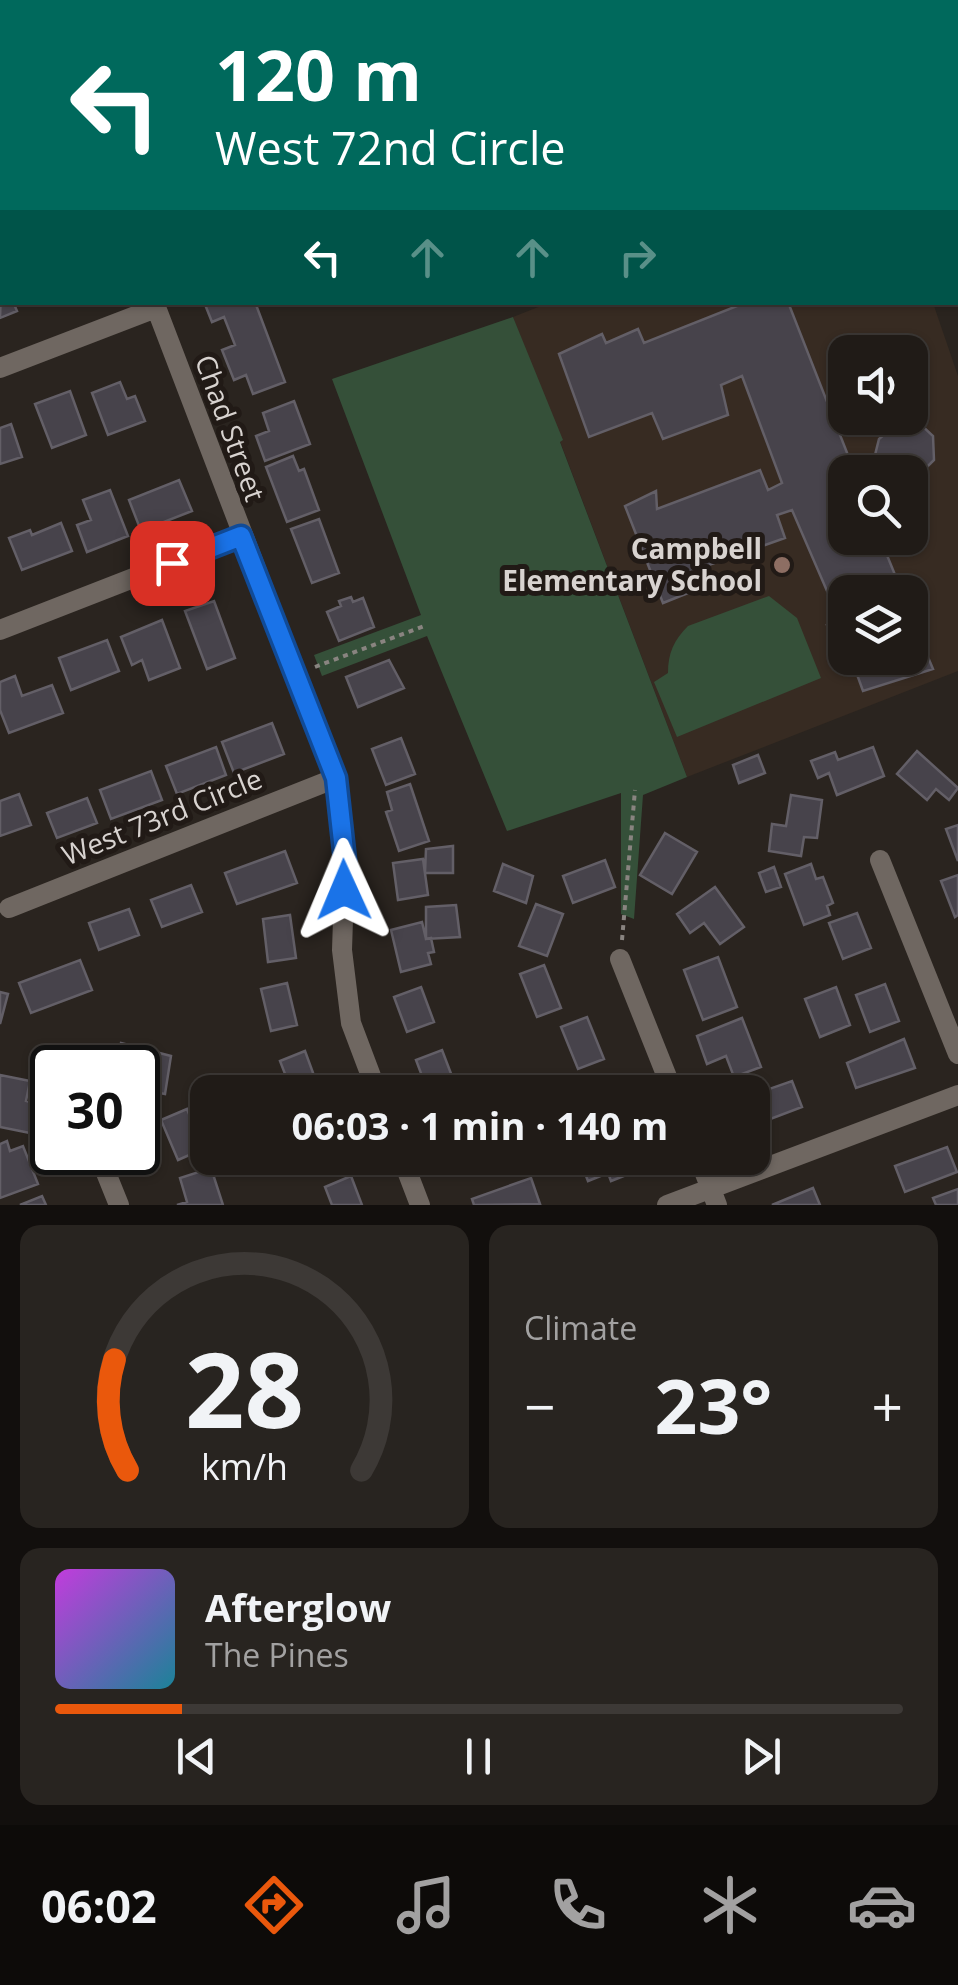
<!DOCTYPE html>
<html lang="en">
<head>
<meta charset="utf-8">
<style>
	body { margin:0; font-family:"Open Sans",sans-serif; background:#282420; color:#f1f3f6; height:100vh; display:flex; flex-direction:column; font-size:38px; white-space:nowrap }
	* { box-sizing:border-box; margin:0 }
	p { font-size:32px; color:#a2a1a1 }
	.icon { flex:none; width:55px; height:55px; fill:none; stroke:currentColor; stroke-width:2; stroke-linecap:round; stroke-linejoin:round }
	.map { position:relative; height:1205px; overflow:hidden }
	.side { display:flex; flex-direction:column; gap:20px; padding:20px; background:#120f0d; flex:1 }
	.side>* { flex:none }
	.top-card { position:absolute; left:0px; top:0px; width:960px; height:305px; box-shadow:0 2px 8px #0004,0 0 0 2px #3d3936; background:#00695c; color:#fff; overflow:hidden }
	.tools { position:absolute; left:828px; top:335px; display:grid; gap:20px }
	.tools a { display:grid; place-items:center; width:100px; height:100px; border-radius:20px; background:#201b17; box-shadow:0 2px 8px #0004,0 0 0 2px #3d3936; font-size:50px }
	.speed { position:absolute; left:30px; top:1045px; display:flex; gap:20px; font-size:50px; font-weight:700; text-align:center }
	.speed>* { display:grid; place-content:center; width:130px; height:130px; border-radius:50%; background:#201b17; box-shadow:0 2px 8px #0004,0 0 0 2px #3d3936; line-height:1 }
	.speed .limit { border:5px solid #111; border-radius:15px; background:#fff; color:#111 }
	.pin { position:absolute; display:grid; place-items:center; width:85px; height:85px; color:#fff; margin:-42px; border-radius:20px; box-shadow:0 5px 15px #0006 }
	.me { position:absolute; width:110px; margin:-55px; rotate:359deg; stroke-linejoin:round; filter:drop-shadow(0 0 8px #0008) }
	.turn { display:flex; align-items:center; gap:35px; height:210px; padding:0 50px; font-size:45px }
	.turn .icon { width:130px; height:130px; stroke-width:2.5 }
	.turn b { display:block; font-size:70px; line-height:85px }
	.lanes { display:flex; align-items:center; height:95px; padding:0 50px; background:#0003; justify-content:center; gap:50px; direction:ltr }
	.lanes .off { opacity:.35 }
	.big { font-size:75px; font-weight:700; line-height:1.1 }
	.side .card { flex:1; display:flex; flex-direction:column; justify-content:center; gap:15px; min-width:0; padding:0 35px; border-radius:20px; background:#282420 }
	.side .dial { align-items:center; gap:0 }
	.dial svg { height:260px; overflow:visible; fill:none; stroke:#3d3936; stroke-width:7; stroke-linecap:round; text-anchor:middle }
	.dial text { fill:#f1f3f6; stroke:none }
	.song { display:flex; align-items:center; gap:30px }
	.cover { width:120px; height:120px; border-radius:15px; background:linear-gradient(135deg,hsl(290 70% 55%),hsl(190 70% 35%)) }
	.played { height:10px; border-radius:5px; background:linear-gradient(90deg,#ea580c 15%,#3d3936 15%) }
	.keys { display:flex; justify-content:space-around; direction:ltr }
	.heat { display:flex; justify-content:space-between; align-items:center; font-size:55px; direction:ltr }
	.side .tiles { flex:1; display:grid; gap:20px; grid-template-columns:1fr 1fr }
	.card:last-child { grid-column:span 2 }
	.trip { position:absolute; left:190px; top:1075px; width:580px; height:100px; border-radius:20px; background:#201b17; box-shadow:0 2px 8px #0004,0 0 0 2px #3d3936; font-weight:700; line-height:100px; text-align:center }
	.tab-bar { display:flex; height:160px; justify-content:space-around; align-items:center; background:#0d0b09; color:#a2a1a1 }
	.tab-bar .icon { width:70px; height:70px }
	.tab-bar .current { color:#ea580c }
	.tab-bar b { font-size:45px; color:#f1f3f6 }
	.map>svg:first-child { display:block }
	.built { fill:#372b22; fill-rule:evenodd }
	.green { fill:#355039 }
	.building { fill:#47434b; stroke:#635f67; stroke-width:2.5 }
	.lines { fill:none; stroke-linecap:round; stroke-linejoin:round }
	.path { stroke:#898480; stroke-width:4; stroke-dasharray:5 5; stroke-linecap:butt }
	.minor { stroke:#6f6761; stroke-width:20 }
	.route-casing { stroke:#114b97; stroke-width:25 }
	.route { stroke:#1a73e8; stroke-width:18 }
	.education-dot { fill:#8d6e63; stroke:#211a16; stroke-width:4 }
	.labels { text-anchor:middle; stroke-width:10; stroke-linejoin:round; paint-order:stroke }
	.street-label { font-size:28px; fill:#d8d3d0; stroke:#211a16 }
	.poi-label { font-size:28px; font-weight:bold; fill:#d8d3d0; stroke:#211a16; text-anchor:end }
</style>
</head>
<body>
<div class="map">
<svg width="958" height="1205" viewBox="0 0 958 1205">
	<rect width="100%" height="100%" fill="#2a241f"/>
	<path class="built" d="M 551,302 L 933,303 L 958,376 L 958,671 L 687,777 L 513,317 ZM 845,352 L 910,352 L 910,418 L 845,418 ZM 845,472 L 910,472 L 910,538 L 845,538 ZM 845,592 L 910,592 L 910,658 L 845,658 Z"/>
	<path class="green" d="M 513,317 L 563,440 L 560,442 L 687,777 L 643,795 L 634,919 L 621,914 L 621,793 L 507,831 L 427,636 L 322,676 L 314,655 L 421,615 L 332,379 Z
		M 769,596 L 797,618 L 821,678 L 677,737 L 654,682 L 668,673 C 668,653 674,640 688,626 Z"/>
	<path class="building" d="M 206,0 L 252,0 L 253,2 L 207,2 Z
		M 641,0 L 696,0 L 697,2 L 642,2 Z
		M 2,267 L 2,302 L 18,302 L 14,304 L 17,311 L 0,318 Z
		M 204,302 L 255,302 L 285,382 L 253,394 L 246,375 L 234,380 L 222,350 L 235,345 L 224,317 L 212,322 Z
		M 747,302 L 788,302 L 851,463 L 875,455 L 879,439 L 897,424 L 916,420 L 933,436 L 934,460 L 917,477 L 910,476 L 910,472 L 845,472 L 845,538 L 880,538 L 902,592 L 845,592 L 845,651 L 838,654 L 827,625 L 840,621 L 792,510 L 777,515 L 785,538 L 686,573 L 693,591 L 663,603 L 625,506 L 656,491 L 657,509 L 760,470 L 768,490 L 782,483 L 742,376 L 721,385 L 728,415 L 663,439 L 652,413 L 589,437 L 559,354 L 602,334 L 606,343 L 638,329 L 644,343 Z
		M 120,382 L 127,399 L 135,396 L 145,421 L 108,435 L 92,393 Z
		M 70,391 L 86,435 L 52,448 L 35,404 Z
		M 294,401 L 310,444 L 265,461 L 256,436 L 269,431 L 263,413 Z
		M 11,424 L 22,457 L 0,464 L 0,428 Z
		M 293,456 L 299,471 L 304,469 L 319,510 L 287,522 L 266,467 Z
		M 179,480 L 192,511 L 141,531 L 129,500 Z
		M 110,490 L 128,536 L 87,552 L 77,525 L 91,520 L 83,500 Z
		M 319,519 L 339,573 L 312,583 L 291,529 Z
		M 61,523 L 72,551 L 22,570 L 9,538 L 30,530 L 32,535 Z
		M 914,589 L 925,619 L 914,624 L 933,669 L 863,691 L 851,658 L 910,658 L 910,592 L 906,592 Z
		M 351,597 L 353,602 L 363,598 L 374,627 L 339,641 L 327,612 L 341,606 L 339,601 Z
		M 214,601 L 235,658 L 207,669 L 185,611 Z
		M 162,620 L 180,668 L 149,680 L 142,660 L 132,665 L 121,637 Z
		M 107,640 L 119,671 L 71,690 L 59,658 Z
		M 389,660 L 404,688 L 358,707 L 346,677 Z
		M 15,676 L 22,696 L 52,685 L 63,713 L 9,733 L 0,710 L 0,682 Z
		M 272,723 L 284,754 L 234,773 L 222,742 Z
		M 401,738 L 415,774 L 386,785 L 372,749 Z
		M 216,747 L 226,775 L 177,794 L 166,766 Z
		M 873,747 L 884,776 L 837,795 L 829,773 L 818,778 L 811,761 L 835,752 L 838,760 Z
		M 917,751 L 958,788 L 949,800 L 936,789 L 927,800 L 897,774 Z
		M 758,755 L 765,773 L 739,783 L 733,765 Z
		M 151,771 L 162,800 L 111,819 L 100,790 Z
		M 410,784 L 429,841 L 399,851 L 386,812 L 392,810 L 387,792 Z
		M 19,794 L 31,825 L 0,836 L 0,801 Z
		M 791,795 L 822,800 L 817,838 L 804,837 L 801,856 L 769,851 L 772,824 L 786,826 Z
		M 87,798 L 97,823 L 57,838 L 47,813 Z
		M 958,825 L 958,861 L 946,829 Z
		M 665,833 L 697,852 L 672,894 L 640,875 Z
		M 453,846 L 453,873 L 425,873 L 426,849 Z
		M 285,851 L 297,883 L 237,904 L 225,873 Z
		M 423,859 L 428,895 L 398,900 L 393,863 Z
		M 605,860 L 615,887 L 573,903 L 563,876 Z
		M 503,864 L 533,876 L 526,903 L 494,891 Z
		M 811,864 L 816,879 L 823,877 L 833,903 L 827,906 L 830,915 L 804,925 L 785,874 Z
		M 774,867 L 781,887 L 766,892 L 759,873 Z
		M 958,875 L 958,915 L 955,917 L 941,881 Z
		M 191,885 L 202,912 L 162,927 L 151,900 Z
		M 715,887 L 744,927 L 720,944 L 704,923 L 690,933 L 677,914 Z
		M 536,904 L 563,914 L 547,956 L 519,946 Z
		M 456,905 L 460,937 L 426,939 L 426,907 Z
		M 129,909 L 139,935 L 99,950 L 89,923 Z
		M 857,913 L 871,948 L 843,959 L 829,923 Z
		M 290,915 L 296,958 L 268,962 L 263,919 Z
		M 422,922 L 426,939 L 431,938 L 434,952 L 428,953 L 431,964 L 401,972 L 391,930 Z
		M 718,957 L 737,1007 L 703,1020 L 684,970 Z
		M 80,960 L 92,990 L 31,1013 L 19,983 Z
		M 544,965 L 561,1008 L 537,1017 L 520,974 Z
		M 287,983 L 297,1025 L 271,1031 L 261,989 Z
		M 885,984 L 899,1021 L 870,1032 L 856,995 Z
		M 421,987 L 434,1022 L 407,1032 L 394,997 Z
		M 836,987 L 850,1025 L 820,1037 L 805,999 Z
		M 0,992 L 8,994 L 0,1024 Z
		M 587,1017 L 604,1059 L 578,1069 L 561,1027 Z
		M 742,1018 L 761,1067 L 734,1077 L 726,1056 L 707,1064 L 697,1036 Z
		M 904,1039 L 915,1068 L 856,1088 L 847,1063 Z
		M 121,1043 L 171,1056 L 165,1094 L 138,1089 L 138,1068 L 117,1068 Z
		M 442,1050 L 458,1092 L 428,1092 L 416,1060 Z
		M 305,1051 L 320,1092 L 292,1092 L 280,1061 Z
		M 97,1060 L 98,1068 L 54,1068 L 54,1064 Z
		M 0,1075 L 30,1081 L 26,1101 L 36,1104 L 30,1133 L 0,1127 Z
		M 596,1077 L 602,1092 L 572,1092 L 570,1087 Z
		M 792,1081 L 802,1107 L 752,1126 L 752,1095 Z
		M 187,1109 L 203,1149 L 178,1160 L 161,1120 Z
		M 7,1141 L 10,1151 L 23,1146 L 38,1184 L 0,1198 L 0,1144 Z
		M 947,1147 L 957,1172 L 905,1192 L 895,1166 Z
		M 317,1158 L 342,1158 L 320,1166 Z
		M 472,1158 L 500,1158 L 503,1164 L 479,1174 Z
		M 579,1158 L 646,1158 L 649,1166 L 611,1181 L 608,1173 L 588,1181 Z
		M 211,1168 L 223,1205 L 177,1205 L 187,1202 L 180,1178 Z
		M 351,1176 L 362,1205 L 332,1205 L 325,1187 Z
		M 531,1178 L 540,1204 L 474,1205 L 472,1199 Z
		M 813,1188 L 820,1205 L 772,1205 Z
		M 958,1189 L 958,1205 L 936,1205 L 933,1198 Z
		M 42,1196 L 46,1205 L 20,1205 Z"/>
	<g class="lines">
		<path class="path" d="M 315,667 L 424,626
			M 622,940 L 635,790"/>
		<path class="minor" d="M 317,0 L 318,2
			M 597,0 L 598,2
			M 861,0 L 862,2
			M 0,100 L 2,99
			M 958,245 L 958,246
			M 154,302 L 336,778 L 345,859 L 342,950 L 351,1023 L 377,1092
			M 0,368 L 156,308
			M 0,630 L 241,536
			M 880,860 L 958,1054
			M 9,908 L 336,778
			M 620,959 L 673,1092
			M 100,1158 L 119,1205
			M 402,1158 L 420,1205
			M 699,1158 L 717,1205
			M 667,1205 L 958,1095"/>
	</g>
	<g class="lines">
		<g class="route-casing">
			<path id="route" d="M 172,563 L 241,536 L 336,778 L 345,860 L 344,890"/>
		</g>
		<use href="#route" class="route"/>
	</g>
	<circle class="education-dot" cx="782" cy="565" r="10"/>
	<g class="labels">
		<g class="street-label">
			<text transform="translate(230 428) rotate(70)" y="10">Chad Street</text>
			<text transform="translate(162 817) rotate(-22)" y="10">West 73rd Circle</text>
		</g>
		<g class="poi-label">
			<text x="762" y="559">Campbell<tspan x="762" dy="32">Elementary School</tspan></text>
		</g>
	</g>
</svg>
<div class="tools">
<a><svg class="icon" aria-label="sound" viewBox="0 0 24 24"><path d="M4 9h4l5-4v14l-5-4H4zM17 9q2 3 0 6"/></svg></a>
<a><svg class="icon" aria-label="search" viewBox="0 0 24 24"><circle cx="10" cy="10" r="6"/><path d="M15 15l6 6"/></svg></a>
<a><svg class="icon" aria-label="layers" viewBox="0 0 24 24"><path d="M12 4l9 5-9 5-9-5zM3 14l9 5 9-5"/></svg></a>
</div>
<div class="speed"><div class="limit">30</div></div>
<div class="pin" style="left:172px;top:563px;background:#d93025"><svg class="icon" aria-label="arrive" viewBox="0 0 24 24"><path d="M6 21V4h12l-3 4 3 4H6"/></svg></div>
<svg class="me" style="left:344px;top:890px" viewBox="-20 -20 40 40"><path d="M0-17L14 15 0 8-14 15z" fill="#1a73e8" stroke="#fff" stroke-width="4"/></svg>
<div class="trip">06:03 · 1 min · 140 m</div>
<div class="top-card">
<div class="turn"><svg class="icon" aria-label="left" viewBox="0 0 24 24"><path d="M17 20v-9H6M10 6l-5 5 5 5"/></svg><div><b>120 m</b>West 72nd Circle</div></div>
<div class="lanes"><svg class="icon" aria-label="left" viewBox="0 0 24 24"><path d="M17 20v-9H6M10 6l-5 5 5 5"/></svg><svg class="icon off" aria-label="ahead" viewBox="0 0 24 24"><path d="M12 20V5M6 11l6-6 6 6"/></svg><svg class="icon off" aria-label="ahead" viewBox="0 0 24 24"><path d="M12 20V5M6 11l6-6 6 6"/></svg><svg class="icon off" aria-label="right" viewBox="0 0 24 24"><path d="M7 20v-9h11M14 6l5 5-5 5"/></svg></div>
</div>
</div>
<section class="side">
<div class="tiles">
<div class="card dial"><svg viewBox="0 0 100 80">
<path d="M14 69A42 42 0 1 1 86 69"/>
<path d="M14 69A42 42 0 0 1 10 35" stroke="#ea580c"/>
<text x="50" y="56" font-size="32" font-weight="700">28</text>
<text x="50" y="72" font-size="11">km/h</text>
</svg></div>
<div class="card"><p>Climate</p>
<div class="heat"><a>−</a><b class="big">23°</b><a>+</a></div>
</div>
<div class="card">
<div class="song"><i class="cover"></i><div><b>Afterglow</b><p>The Pines</p></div></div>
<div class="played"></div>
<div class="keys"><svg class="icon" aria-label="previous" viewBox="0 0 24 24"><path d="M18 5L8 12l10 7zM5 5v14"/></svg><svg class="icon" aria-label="pause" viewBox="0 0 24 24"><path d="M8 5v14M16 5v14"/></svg><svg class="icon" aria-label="next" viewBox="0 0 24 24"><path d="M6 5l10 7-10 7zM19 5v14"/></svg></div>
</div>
</div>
</section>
<nav class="tab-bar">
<b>06:02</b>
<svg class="icon current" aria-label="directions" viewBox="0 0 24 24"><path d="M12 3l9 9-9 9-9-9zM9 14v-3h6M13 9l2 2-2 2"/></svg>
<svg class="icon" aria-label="music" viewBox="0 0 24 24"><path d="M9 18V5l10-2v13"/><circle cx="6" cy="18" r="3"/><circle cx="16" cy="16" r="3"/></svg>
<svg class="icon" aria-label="phone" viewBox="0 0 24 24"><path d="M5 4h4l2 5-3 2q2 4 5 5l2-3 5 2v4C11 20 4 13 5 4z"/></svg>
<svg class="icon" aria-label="climate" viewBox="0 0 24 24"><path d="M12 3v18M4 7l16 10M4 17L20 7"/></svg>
<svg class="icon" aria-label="car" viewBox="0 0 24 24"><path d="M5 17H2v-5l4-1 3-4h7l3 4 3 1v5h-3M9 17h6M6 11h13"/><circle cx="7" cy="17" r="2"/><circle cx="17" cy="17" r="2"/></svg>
</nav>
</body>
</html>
